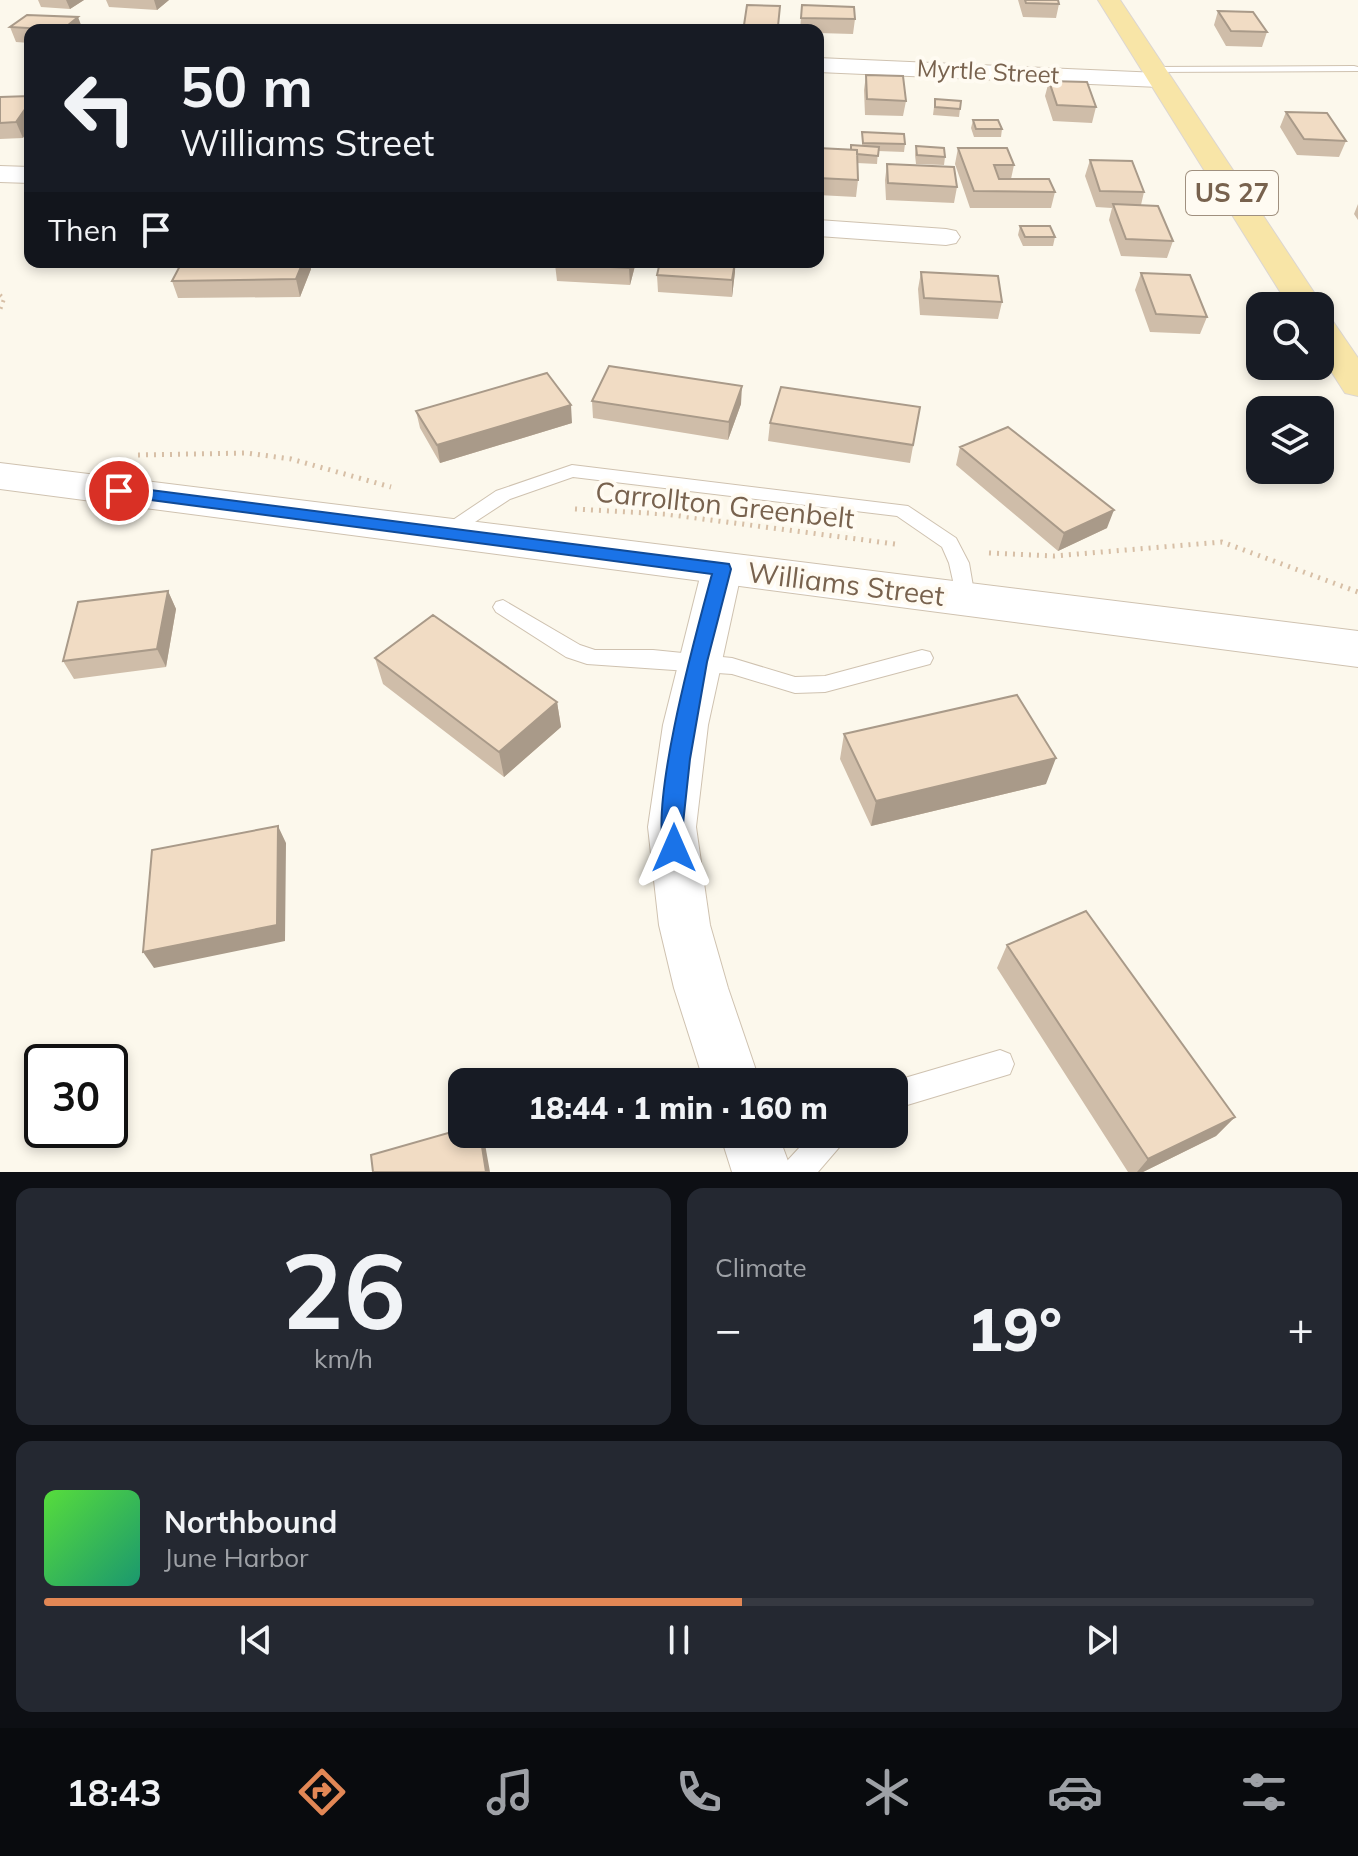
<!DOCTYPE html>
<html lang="en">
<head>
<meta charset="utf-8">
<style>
	body { margin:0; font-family:Mulish,sans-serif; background:#242831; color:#f1f3f6; height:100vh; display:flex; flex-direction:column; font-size:30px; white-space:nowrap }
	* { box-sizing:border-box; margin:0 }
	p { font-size:26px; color:#9ea1a6 }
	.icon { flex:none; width:44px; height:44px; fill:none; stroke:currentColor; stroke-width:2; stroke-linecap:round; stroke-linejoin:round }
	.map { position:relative; height:1172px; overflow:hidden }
	.panel { display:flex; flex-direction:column; gap:16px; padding:16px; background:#0d0f14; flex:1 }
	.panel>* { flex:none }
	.top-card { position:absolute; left:24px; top:24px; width:800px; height:244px; border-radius:16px; box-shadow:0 4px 12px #0003; background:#171b24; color:#f1f3f6; overflow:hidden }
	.tools { position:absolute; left:1246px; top:292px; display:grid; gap:16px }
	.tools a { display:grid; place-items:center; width:88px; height:88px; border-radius:16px; background:#171b24; box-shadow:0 4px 12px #0003; font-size:40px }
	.speed { position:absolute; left:24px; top:1044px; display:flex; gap:16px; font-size:40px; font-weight:700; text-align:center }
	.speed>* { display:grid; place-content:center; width:104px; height:104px; border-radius:50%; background:#171b24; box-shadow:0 4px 12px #0003; line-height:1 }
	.speed .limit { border:4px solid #111; border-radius:12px; background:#fff; color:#111 }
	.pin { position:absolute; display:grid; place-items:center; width:68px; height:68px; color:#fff; margin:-34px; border:4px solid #fff; border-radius:50%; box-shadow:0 2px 8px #0007 }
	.me { position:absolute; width:88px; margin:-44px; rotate:0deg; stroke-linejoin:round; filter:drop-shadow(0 0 6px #0008) }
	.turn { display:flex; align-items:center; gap:28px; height:168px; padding:0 24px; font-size:36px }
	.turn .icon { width:104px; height:104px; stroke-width:2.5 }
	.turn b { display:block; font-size:56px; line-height:68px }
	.then { display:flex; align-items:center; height:76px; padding:0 24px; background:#0003; gap:16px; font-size:30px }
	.big { font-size:60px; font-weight:800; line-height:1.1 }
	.panel .widget { flex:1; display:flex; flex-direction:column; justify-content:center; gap:12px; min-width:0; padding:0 28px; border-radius:16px; background:#242831 }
	.panel .dial { align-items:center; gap:0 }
	.dial b { font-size:104px; line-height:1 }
	.song { display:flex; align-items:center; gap:24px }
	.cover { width:96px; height:96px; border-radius:12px; background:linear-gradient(135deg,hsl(110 70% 55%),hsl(160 70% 35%)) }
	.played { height:8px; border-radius:4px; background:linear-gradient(90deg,#e28755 55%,#363941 55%) }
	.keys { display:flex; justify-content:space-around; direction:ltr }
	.heat { display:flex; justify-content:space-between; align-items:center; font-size:44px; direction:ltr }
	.panel .tiles { flex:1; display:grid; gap:16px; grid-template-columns:1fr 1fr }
	.widget:last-child { grid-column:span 2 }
	.trip { position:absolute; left:448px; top:1068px; width:460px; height:80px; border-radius:16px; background:#171b24; box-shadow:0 4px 12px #0003; font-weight:800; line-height:80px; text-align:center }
	.tabs { display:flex; height:128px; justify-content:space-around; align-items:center; background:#090b0e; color:#9ea1a6 }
	.tabs .icon { width:56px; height:56px }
	.tabs .active { color:#e28755 }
	.tabs b { font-size:36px; color:#f1f3f6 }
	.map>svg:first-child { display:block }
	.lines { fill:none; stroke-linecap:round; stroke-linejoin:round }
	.service-casing { stroke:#cfc2b0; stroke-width:2 }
	.minor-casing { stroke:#cfc2b0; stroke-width:2 }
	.tertiary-casing { stroke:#cfc2b0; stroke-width:2 }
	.primary-casing { stroke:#dcd6d1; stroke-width:2 }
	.path-far1 { stroke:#d7bfa6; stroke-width:4; stroke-dasharray:2 5; stroke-linecap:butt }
	.path { stroke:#d7bfa6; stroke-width:5; stroke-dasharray:2 6; stroke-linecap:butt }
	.service { fill:#fff; fill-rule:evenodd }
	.minor { fill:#fff; fill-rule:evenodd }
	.tertiary { fill:#fff; fill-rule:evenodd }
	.primary { fill:#f8e5a7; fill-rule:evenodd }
	.wall { fill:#cfbda9 }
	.shaded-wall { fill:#a99a89 }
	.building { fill:#f1dcc4; stroke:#a99a89; stroke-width:2 }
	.route { fill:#1a73e8; stroke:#114b97; stroke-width:2 }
	.labels { text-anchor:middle; stroke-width:8; stroke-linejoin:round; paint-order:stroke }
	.far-street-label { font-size:24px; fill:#78624e; stroke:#fffbf2 }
	.shield { fill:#fffbf2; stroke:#a0907f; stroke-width:2 }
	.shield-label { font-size:26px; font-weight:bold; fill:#78624e }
	.street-label { font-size:28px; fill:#78624e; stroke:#fffbf2 }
</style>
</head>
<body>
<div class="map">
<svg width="1358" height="1172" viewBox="0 0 1358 1172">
	<rect width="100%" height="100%" fill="#fcf8ec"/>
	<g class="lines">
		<g class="service-casing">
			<path id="service" d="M 1152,67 L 1354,66 L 1358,67 L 1358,71 L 1148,72 L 1146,70 Z
				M 572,465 L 908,506 L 956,538 L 969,563 L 975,598 L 972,603 L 958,603 L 949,563 L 942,547 L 897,516 L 573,477 L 510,499 L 452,537 L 438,537 L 435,532 L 496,491 Z
				M 503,600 L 580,645 L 595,650 L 653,650 L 732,658 L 795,677 L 825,676 L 922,650 L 930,652 L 933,658 L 930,664 L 825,692 L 795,693 L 732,674 L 587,664 L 566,657 L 496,612 L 493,607 L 496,602 Z
				M 1000,1050 L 1010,1054 L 1014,1064 L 1010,1074 L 894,1109 L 894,1082 L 891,1082 Z
				M 812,1134 L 847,1134 L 842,1144 L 818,1172 L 783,1172 L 787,1161 Z"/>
		</g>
		<g class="minor-casing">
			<path id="minor" d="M 818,58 L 1159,73 L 1167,75 L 1170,80 L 1167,85 L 1159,87 L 818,72 Z
				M 0,166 L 30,167 L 30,183 L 0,182 Z
				M 818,220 L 946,229 L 956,231 L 960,237 L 956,243 L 946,245 L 818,236 Z
				M 722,555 L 736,559 L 742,569 L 708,725 L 696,827 L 710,925 L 728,988 L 760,1082 L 704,1082 L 674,988 L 659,925 L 648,827 L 663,725 L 702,569 L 708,559 Z
				M 720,1134 L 778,1134 L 792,1172 L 732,1172 Z"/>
		</g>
		<g class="tertiary-casing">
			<path id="tertiary" d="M 0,463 L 1358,631 L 1358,667 L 0,489 Z"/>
		</g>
		<g class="primary-casing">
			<path id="primary" d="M 1098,0 L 1120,0 L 1323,306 L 1320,310 L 1320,306 L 1289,306 Z
				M 1320,317 L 1332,320 L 1358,358 L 1358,396 L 1345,393 L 1320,354 Z"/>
		</g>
		<path class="path-far1" d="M 0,295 L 4,299 L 0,310"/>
		<path class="path" d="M 138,455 L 247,453 L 291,459 L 391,487
			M 575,509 L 665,514 L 895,544
			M 989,553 L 1054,556 L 1222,542 L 1358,592"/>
		<use href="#service" class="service"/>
		<use href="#minor" class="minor"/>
		<use href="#tertiary" class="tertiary"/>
		<use href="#primary" class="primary"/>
	</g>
	<path class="wall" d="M 38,0 L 84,0 L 70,9 L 41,7 Z
		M 106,0 L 169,0 L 157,10 L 109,7 Z
		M 1018,0 L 1058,0 L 1059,4 L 1056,18 L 1023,17 Z
		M 802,5 L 855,19 L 853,34 L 818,33 L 818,30 L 800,30 Z
		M 780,6 L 778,30 L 744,30 L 744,25 Z
		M 1218,11 L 1267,32 L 1262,47 L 1226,46 L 1214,25 Z
		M 10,27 L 83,30 L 30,30 L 30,43 L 16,42 Z
		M 866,75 L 906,101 L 903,116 L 865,115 L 864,90 Z
		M 1049,81 L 1096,107 L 1092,123 L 1053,121 L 1045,96 Z
		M 30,96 L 23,138 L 0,139 L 0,97 Z
		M 935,99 L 960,109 L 959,117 L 933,115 Z
		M 1286,112 L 1346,141 L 1339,157 L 1297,155 L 1280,127 Z
		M 973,120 L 1002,129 L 1001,137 L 974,137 L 971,128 Z
		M 862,132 L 905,144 L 904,152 L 878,151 L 877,164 L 857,163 L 858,180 L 856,197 L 818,195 L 818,148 L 851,150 L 862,146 Z
		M 916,146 L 945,157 L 944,165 L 916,164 L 915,155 Z
		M 958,148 L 1014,165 L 1011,179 L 1055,192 L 1051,208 L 970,208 L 955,164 Z
		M 1090,160 L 1144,192 L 1141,205 L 1173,241 L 1167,258 L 1121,256 L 1109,220 L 1112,208 L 1096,207 L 1085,176 Z
		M 887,164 L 957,187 L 954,203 L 886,200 L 885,180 Z
		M 1358,204 L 1358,220 L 1354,214 Z
		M 1020,226 L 1055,237 L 1053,246 L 1023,246 L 1018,235 Z
		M 182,262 L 310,262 L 311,269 L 300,297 L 178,298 L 172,281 Z
		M 636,262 L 630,285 L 557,281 L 555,264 Z
		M 660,262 L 736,262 L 732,297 L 658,292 L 657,275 Z
		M 921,272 L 1002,302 L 998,319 L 920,315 L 918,289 Z
		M 1141,273 L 1207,317 L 1200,334 L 1150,332 L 1135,290 Z
		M 592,401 L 741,404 L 728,440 L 593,418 Z
		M 920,407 L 910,463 L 768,441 L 770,423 Z
		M 416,411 L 572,423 L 440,463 L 420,428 Z
		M 960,447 L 1107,528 L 1058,551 L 956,465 Z
		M 168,591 L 176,609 L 166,667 L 74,679 L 63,661 Z
		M 375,658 L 557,702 L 561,727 L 504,777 L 383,684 Z
		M 844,734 L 1046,784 L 871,826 L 840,759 Z
		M 1007,945 L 1235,1117 L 1216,1136 L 1143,1172 L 1128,1172 L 997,968 Z"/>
	<path class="shaded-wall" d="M 66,0 L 84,0 L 70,9 Z
		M 154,0 L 169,0 L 157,10 Z
		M 78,17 L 83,30 L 62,30 Z
		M 30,102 L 30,127 L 23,138 L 16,122 Z
		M 303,262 L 310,262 L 311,269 L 300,297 L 296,279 Z
		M 631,262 L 636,262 L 630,285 L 629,268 Z
		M 735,262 L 735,272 L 732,297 L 732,280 Z
		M 742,386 L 741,404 L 728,440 L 729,422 Z
		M 571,405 L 572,423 L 440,463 L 437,445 Z
		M 1114,510 L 1107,528 L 1058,551 L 1064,533 Z
		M 168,591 L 176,609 L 166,667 L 157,649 Z
		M 557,702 L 561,727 L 504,777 L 499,752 Z
		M 1056,758 L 1046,784 L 871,826 L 876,801 Z
		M 278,826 L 286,843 L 285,941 L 154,968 L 143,952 Z
		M 1235,1117 L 1216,1136 L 1143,1172 L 1137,1172 L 1148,1159 Z
		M 480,1134 L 482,1134 L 485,1144 L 490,1172 L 486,1172 Z"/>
	<path class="building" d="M 1025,0 L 1058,0 L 1059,4 L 1026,3 Z
		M 747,5 L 780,6 L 778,26 L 744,25 Z
		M 802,5 L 854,7 L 855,19 L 801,18 Z
		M 1218,11 L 1253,12 L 1267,32 L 1231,31 Z
		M 27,15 L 78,17 L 62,30 L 10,27 Z
		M 866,75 L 903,76 L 906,101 L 867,99 Z
		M 1049,81 L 1087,82 L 1096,107 L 1057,105 Z
		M 30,96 L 30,102 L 16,122 L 0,123 L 0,97 Z
		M 935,99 L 961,101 L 960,109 L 935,107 Z
		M 1286,112 L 1327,113 L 1346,141 L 1304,139 Z
		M 973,120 L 998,120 L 1002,129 L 976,129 Z
		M 862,132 L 904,134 L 905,144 L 863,143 Z
		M 851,145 L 879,147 L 878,156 L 857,154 L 857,150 L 851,150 Z
		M 916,146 L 944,148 L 945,157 L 917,155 Z
		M 818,148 L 857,150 L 858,180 L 818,178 Z
		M 958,148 L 1007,148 L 1014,165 L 994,165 L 999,179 L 1049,179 L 1055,192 L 974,191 Z
		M 1090,160 L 1132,161 L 1144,192 L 1100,191 Z
		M 887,164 L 954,167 L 957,187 L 888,183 Z
		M 1113,204 L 1158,206 L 1173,241 L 1126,239 Z
		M 1020,226 L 1050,226 L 1055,237 L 1025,237 Z
		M 182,262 L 303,262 L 296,279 L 172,281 Z
		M 556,262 L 631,262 L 629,268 L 555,264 Z
		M 660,262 L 735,262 L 732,280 L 657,275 Z
		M 921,272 L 998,276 L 1002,302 L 924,298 Z
		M 1141,273 L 1190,275 L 1207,317 L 1156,314 Z
		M 609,366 L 742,386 L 729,422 L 592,401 Z
		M 547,373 L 571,405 L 437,445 L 416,411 Z
		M 781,387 L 920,407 L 913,445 L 770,423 Z
		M 1008,427 L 1114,510 L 1064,533 L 960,447 Z
		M 168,591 L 157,649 L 63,661 L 78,602 Z
		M 433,615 L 557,702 L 499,752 L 375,658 Z
		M 1017,695 L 1056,758 L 876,801 L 844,734 Z
		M 278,826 L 277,925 L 143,952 L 152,850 Z
		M 1086,911 L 1235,1117 L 1148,1159 L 1007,945 Z
		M 462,1129 L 462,1134 L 480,1134 L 486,1172 L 373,1172 L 371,1155 Z"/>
	<path class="route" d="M 119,486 L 729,564 L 731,569 L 707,662 L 690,759 L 683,824 L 685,848 L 682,855 L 674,858 L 666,855 C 646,811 698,626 712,574 L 113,495 L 110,491 Z"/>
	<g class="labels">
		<g class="far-street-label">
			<text transform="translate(988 72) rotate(3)" y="8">Myrtle Street</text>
		</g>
		<rect class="shield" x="1186" y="171" width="92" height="44" rx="6"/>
		<g class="shield-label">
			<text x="1232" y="202">US 27</text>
		</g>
		<g class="street-label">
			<text transform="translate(725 505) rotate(6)" y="10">Carrollton Greenbelt</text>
			<text transform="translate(846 584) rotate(7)" y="10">Williams Street</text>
		</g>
	</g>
</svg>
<div class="tools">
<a><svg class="icon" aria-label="search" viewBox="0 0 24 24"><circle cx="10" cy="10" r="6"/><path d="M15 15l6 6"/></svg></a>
<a><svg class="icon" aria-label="layers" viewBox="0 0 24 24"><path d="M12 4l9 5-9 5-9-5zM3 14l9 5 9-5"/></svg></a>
</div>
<div class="speed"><div class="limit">30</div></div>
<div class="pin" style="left:119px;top:491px;background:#d93025"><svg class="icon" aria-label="arrive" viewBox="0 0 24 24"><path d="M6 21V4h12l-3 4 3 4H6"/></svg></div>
<svg class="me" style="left:674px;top:848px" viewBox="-20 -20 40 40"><path d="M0-17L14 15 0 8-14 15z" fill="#1a73e8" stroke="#fff" stroke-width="4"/></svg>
<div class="trip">18:44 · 1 min · 160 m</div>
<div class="top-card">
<div class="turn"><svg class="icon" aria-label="left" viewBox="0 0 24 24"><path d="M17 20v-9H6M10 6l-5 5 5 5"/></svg><div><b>50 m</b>Williams Street</div></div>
<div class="then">Then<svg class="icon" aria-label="arrive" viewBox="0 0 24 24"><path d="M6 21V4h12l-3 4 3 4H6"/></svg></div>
</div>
</div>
<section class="panel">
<div class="tiles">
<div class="widget dial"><b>26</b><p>km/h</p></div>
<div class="widget"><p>Climate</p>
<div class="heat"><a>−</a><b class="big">19°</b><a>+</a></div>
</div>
<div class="widget">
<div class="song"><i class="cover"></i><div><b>Northbound</b><p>June Harbor</p></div></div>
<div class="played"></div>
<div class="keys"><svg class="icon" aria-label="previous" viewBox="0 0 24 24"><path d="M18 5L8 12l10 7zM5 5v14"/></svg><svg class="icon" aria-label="pause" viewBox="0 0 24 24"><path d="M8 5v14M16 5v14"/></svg><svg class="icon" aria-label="next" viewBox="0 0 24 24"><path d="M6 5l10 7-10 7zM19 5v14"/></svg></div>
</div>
</div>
</section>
<nav class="tabs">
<b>18:43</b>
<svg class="icon active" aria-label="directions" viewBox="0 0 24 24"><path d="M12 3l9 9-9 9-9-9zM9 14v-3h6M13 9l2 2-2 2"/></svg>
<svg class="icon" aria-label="music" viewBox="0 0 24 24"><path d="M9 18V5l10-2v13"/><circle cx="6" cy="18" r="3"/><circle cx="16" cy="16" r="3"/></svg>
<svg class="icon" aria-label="phone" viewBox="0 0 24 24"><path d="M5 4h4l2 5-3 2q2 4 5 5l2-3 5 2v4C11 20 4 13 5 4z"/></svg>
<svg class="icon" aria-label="climate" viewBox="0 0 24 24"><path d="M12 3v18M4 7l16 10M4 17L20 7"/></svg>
<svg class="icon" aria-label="car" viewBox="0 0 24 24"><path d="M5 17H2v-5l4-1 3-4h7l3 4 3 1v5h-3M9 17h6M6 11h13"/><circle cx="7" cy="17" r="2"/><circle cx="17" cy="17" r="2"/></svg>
<svg class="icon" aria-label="filters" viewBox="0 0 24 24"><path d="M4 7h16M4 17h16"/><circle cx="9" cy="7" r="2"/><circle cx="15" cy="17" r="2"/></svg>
</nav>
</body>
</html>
